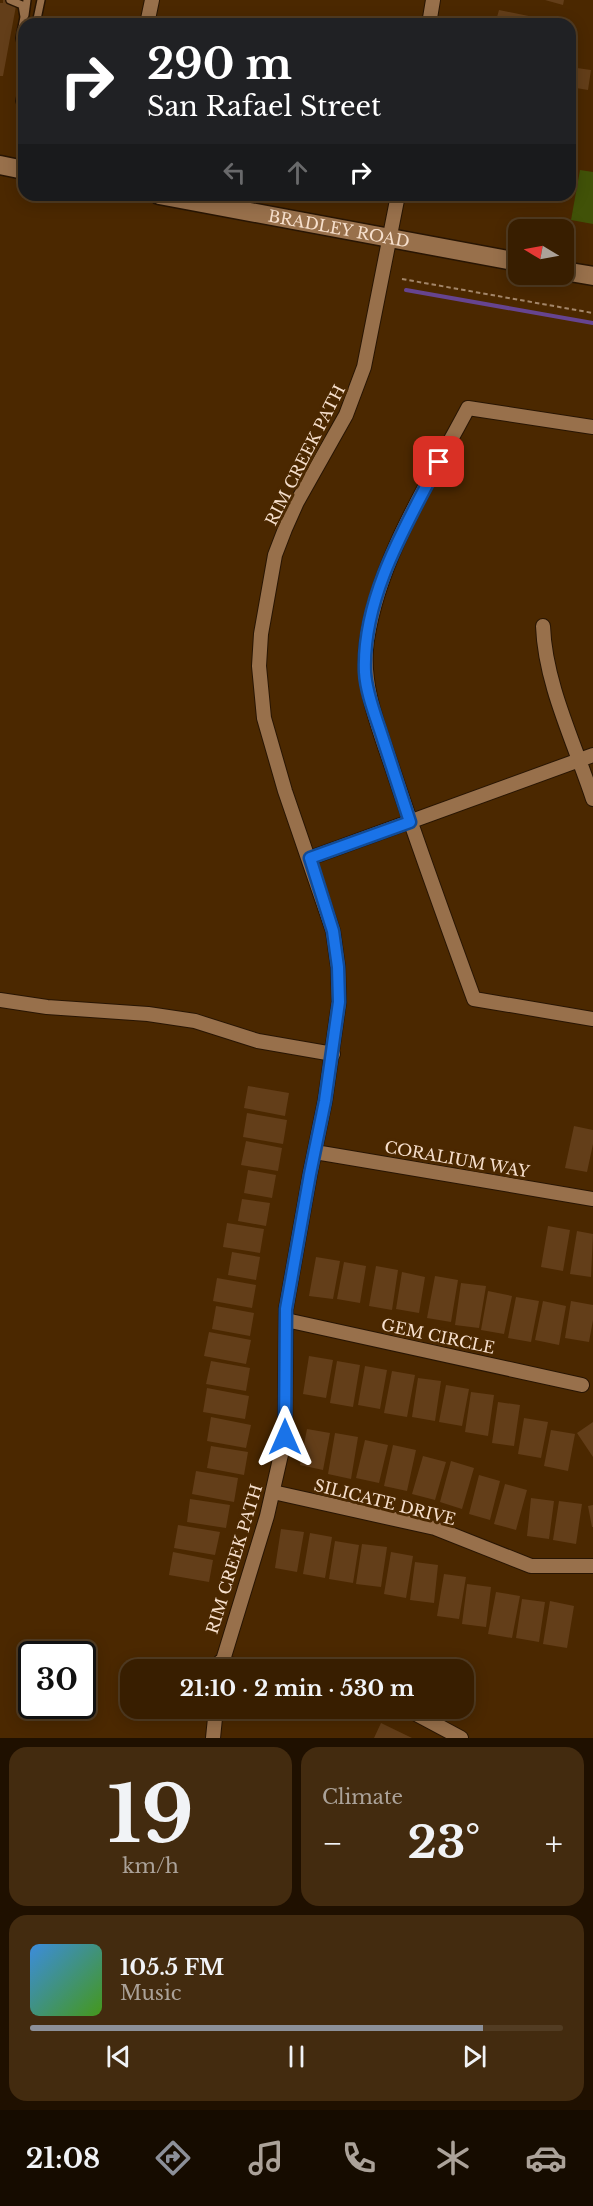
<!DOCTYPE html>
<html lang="en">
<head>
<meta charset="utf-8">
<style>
	body { margin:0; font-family:"Libre Baskerville",serif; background:#432b0f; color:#f1f3f6; height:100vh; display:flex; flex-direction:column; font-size:22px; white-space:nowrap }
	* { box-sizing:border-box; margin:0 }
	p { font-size:20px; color:#aba299 }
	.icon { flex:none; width:33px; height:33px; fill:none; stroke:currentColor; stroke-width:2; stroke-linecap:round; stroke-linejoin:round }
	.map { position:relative; height:1738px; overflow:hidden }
	.panel { display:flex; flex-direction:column; gap:9px; padding:9px; background:#1f1000; flex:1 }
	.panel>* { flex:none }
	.hud { position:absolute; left:18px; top:18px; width:558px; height:183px; border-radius:18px; box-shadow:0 3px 15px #0003,0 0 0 2px #523c22; background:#202124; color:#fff; overflow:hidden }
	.needle { width:39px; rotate:280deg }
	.buttons { position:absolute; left:508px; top:219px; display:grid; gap:12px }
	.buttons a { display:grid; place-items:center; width:66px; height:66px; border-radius:12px; background:#381e00; box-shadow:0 3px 15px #0003,0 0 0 2px #523c22; font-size:30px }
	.speed { position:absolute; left:18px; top:1641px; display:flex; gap:12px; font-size:30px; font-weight:700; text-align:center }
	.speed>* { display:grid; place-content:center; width:78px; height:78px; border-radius:50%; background:#381e00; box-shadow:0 3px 15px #0003,0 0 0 2px #523c22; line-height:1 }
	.speed .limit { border:3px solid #111; border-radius:9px; background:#fff; color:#111 }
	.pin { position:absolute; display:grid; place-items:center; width:51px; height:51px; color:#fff; margin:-26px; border-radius:12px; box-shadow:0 3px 9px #0006 }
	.me { position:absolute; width:66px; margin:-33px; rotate:0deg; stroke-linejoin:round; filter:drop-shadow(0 0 4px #0008) }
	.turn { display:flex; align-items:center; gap:21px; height:126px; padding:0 30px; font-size:27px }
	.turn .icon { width:78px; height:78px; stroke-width:2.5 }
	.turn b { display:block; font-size:42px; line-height:51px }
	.lanes { display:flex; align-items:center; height:57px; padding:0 30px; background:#0003; justify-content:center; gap:30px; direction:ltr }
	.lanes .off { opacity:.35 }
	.big { font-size:45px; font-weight:800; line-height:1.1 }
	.panel .card { flex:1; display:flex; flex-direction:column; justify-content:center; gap:9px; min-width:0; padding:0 21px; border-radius:18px; background:#432b0f }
	.panel .dial { align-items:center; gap:0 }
	.dial b { font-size:78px; line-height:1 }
	.song { display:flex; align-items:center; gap:18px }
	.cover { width:72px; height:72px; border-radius:9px; background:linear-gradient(135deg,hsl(210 70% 55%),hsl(100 70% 35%)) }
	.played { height:6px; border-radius:3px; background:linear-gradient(90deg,#8c9099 85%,#523c22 85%) }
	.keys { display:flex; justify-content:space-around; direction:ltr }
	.heat { display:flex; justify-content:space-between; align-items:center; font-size:33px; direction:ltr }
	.panel .tiles { flex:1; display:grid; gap:9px; grid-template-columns:1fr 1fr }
	.card:last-child { grid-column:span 2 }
	.trip { position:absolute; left:120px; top:1659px; width:354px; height:60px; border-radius:18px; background:#381e00; box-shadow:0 3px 15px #0003,0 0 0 2px #523c22; font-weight:800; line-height:60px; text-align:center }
	.menu { display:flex; height:96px; justify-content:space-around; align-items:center; background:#160c00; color:#aba299 }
	.menu .icon { width:42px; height:42px }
	.menu .selected { color:#8c9099 }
	.menu b { font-size:27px; color:#f1f3f6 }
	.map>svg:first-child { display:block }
	.green { fill:#415208 }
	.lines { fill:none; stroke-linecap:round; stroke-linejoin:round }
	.stream { stroke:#664490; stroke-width:4 }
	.building { fill:#633e19 }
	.lane-casing { stroke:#281503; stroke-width:10 }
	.street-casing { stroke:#281503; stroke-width:16 }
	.secondary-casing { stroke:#281503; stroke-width:21 }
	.path { stroke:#a38669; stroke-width:2; stroke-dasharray:4.5 3; stroke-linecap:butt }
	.lane { stroke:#98704b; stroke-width:7 }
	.street { stroke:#98704b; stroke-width:14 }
	.secondary { stroke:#98704b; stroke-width:18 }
	.route-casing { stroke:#114b97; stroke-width:15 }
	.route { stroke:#1a73e8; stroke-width:10 }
	.labels { text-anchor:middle; stroke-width:6; stroke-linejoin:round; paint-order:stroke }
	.street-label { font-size:16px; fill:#f6dfcc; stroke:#4b2800 }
</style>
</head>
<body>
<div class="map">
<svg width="593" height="1738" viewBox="0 0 593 1738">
	<rect width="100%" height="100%" fill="#4b2800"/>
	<path class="green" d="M 580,170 L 593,172 L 593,224 L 571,220 Z"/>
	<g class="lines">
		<path class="stream" d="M 406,290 L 593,323"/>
	</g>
	<path class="building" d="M 3,0 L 14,0 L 13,5 L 16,6 L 3,76 L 0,76 L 0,3 L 3,3 Z
		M 545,0 L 564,0 L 563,5 Z
		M 499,10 L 553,21 L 553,24 L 495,24 Z
		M 570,67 L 591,70 L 588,90 L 570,87 Z
		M 248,1086 L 289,1093 L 285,1116 L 244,1108 Z
		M 247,1113 L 287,1120 L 283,1144 L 243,1137 Z
		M 574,1126 L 593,1130 L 593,1144 L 587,1172 L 565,1168 Z
		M 246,1141 L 282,1148 L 278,1171 L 241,1165 Z
		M 248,1170 L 276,1175 L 272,1198 L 244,1193 Z
		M 242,1199 L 270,1203 L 266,1226 L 238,1221 Z
		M 227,1223 L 264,1229 L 260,1253 L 223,1247 Z
		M 548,1226 L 570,1230 L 563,1271 L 541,1267 Z
		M 577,1231 L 593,1234 L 591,1277 L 570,1274 Z
		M 232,1252 L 260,1257 L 256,1280 L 228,1275 Z
		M 316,1257 L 340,1261 L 333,1299 L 309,1296 Z
		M 344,1262 L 366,1266 L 360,1303 L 337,1299 Z
		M 376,1266 L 398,1270 L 392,1310 L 369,1306 Z
		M 402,1272 L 425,1277 L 419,1313 L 396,1309 Z
		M 435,1276 L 458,1280 L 451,1322 L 427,1318 Z
		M 217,1278 L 256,1285 L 252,1308 L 213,1301 Z
		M 461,1283 L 486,1286 L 479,1328 L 455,1325 Z
		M 488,1291 L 512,1296 L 504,1334 L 481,1330 Z
		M 516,1297 L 539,1301 L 531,1342 L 508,1338 Z
		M 543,1301 L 566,1306 L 559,1345 L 535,1340 Z
		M 571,1301 L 593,1305 L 593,1320 L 589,1342 L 565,1338 Z
		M 216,1306 L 254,1313 L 250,1336 L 212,1329 Z
		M 209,1332 L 251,1340 L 246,1364 L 204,1356 Z
		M 309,1356 L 333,1360 L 326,1398 L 303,1394 Z
		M 211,1361 L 250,1368 L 246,1391 L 206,1384 Z
		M 337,1361 L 360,1365 L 353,1407 L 330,1403 Z
		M 365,1366 L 387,1370 L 380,1409 L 358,1405 Z
		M 392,1371 L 415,1375 L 407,1417 L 384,1413 Z
		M 418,1378 L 441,1381 L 435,1421 L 412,1417 Z
		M 446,1385 L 469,1389 L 462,1426 L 439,1422 Z
		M 207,1388 L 249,1396 L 245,1419 L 203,1412 Z
		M 471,1392 L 494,1395 L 488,1436 L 465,1432 Z
		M 498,1402 L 520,1405 L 514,1446 L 492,1443 Z
		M 211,1417 L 251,1425 L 246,1448 L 207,1441 Z
		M 524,1418 L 548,1422 L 541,1458 L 518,1454 Z
		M 593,1422 L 593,1457 L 577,1433 Z
		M 307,1429 L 330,1433 L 323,1470 L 300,1465 Z
		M 551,1430 L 575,1434 L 568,1471 L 544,1466 Z
		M 335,1433 L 358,1437 L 351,1479 L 328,1474 Z
		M 365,1440 L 388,1445 L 379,1483 L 356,1478 Z
		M 393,1445 L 416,1450 L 407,1491 L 384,1486 Z
		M 211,1446 L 248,1452 L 244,1475 L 207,1468 Z
		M 423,1456 L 446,1462 L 435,1500 L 412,1494 Z
		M 451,1461 L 474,1468 L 462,1509 L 440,1502 Z
		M 196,1471 L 238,1478 L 234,1502 L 192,1494 Z
		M 479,1475 L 500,1481 L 490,1520 L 469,1514 Z
		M 505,1484 L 527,1490 L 516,1530 L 494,1524 Z
		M 531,1498 L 554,1501 L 549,1539 L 527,1536 Z
		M 190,1499 L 230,1505 L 226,1528 L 187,1522 Z
		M 559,1501 L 582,1504 L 576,1544 L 553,1540 Z
		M 593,1505 L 593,1527 L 592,1527 L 588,1506 Z
		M 178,1525 L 220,1532 L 215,1555 L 174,1548 Z
		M 281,1529 L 304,1532 L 297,1572 L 275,1568 Z
		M 310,1533 L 332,1537 L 325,1578 L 303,1574 Z
		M 335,1541 L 359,1545 L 353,1583 L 329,1579 Z
		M 362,1544 L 387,1547 L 381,1587 L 356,1584 Z
		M 173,1552 L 213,1560 L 209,1582 L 169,1575 Z
		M 391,1552 L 413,1556 L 406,1598 L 384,1594 Z
		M 415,1562 L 438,1565 L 434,1603 L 410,1600 Z
		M 444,1574 L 466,1577 L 459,1619 L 437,1616 Z
		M 467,1584 L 491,1587 L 486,1627 L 462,1624 Z
		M 496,1592 L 520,1596 L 512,1638 L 488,1634 Z
		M 522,1599 L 545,1602 L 539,1642 L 516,1638 Z
		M 550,1601 L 574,1606 L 567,1648 L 543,1644 Z
		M 381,1723 L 412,1738 L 374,1738 Z"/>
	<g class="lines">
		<g class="lane-casing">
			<path id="lane" d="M 10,0 L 22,5 L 24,17 L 20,38 L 24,54
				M 25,15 L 27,0
				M 36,24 L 41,0
				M 20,101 L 24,83"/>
		</g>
		<g class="street-casing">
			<path id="street" d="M 147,24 L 152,0
				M 429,24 L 433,0
				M 593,427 L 468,408 C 429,482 380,556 367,640 C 360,687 381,733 395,776 C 420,851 447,925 474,999 L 593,1019
				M 543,626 C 545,684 575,744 593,799
				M 310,858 L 593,755
				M 0,1000 L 47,1007 L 148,1014 L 195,1021 L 258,1041 L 333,1054
				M 315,1152 L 593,1199
				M 286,1320 L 582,1385
				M 273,1492 L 435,1528 L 531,1566 L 593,1566
				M 220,1662 L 258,1670
				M 220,1670 L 267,1516 L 285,1437 L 286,1309 L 310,1174 L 325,1101 L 339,1002 L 338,967 L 333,931 L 285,791 L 264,718 L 259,666 L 261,634 L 275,555 L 285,529 L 297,502 L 346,415 L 364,367 L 398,195
				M 405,1708 L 461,1738
				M 213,1738 L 216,1708"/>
		</g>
		<g class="secondary-casing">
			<g id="secondary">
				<path d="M 0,165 L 24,170"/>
				<path id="s1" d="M 159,195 L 519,262"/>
				<path d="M 564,271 L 593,276"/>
			</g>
		</g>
		<path class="path" d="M 402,279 L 593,313"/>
		<use href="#lane" class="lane"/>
		<use href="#street" class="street"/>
		<use href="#secondary" class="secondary"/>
	</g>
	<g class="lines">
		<g class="route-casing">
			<path id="route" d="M 285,1437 L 286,1309 L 310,1174 L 325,1101 L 339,1002 L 338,967 L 333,931 L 310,858 L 410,822 C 400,791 390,761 380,730 C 374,712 366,691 365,672 C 362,598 406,525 439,462"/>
		</g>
		<use href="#route" class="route"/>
	</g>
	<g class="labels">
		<g class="street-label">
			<text dy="6" stroke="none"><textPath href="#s1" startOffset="183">BRADLEY ROAD</textPath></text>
			<text transform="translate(305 455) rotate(-63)" y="6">RIM CREEK PATH</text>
			<text transform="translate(457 1159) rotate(10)" y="6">CORALIUM WAY</text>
			<text transform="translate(438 1336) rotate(12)" y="6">GEM CIRCLE</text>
			<text transform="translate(385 1502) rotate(14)" y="6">SILICATE DRIVE</text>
			<text transform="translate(234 1559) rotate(-73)" y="6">RIM CREEK PATH</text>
		</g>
	</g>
</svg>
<div class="buttons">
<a><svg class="needle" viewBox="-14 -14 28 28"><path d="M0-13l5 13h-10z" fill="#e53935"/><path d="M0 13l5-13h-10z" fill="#aba299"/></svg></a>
</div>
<div class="speed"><div class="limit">30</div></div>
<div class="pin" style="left:439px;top:462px;background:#d93025"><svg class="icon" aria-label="arrive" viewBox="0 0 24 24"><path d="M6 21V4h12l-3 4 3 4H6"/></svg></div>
<svg class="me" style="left:285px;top:1437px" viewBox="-20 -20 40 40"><path d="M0-17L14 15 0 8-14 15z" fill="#1a73e8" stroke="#fff" stroke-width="4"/></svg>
<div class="trip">21:10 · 2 min · 530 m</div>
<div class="hud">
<div class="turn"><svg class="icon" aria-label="right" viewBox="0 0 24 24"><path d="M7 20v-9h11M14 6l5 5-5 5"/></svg><div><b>290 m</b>San Rafael Street</div></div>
<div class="lanes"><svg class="icon off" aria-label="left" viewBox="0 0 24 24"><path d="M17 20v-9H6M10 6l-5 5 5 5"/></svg><svg class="icon off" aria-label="ahead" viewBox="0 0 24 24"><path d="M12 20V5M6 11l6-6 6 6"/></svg><svg class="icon" aria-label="right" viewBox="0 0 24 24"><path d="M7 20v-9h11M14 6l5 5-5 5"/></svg></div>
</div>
</div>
<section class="panel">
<div class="tiles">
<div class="card dial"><b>19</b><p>km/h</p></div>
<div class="card"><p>Climate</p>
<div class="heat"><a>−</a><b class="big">23°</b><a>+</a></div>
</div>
<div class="card">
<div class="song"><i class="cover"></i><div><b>105.5 FM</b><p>Music</p></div></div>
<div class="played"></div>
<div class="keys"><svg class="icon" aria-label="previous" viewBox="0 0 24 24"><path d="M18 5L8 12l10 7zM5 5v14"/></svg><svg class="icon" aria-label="pause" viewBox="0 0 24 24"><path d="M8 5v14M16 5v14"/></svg><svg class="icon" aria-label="next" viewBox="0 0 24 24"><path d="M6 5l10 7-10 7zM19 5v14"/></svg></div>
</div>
</div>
</section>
<nav class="menu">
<b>21:08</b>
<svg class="icon selected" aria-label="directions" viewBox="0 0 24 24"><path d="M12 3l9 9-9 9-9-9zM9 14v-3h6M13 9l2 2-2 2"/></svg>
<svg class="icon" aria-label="music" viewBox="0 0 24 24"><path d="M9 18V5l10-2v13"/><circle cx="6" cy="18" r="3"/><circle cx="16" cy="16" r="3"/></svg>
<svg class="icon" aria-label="phone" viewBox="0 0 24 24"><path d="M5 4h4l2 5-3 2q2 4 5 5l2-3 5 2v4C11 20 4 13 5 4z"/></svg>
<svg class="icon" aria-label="climate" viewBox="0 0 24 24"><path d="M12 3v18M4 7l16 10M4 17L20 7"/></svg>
<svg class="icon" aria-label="car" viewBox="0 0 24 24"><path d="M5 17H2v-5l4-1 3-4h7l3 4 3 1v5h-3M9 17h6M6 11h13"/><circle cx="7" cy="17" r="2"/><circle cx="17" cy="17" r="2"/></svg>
</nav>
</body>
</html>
